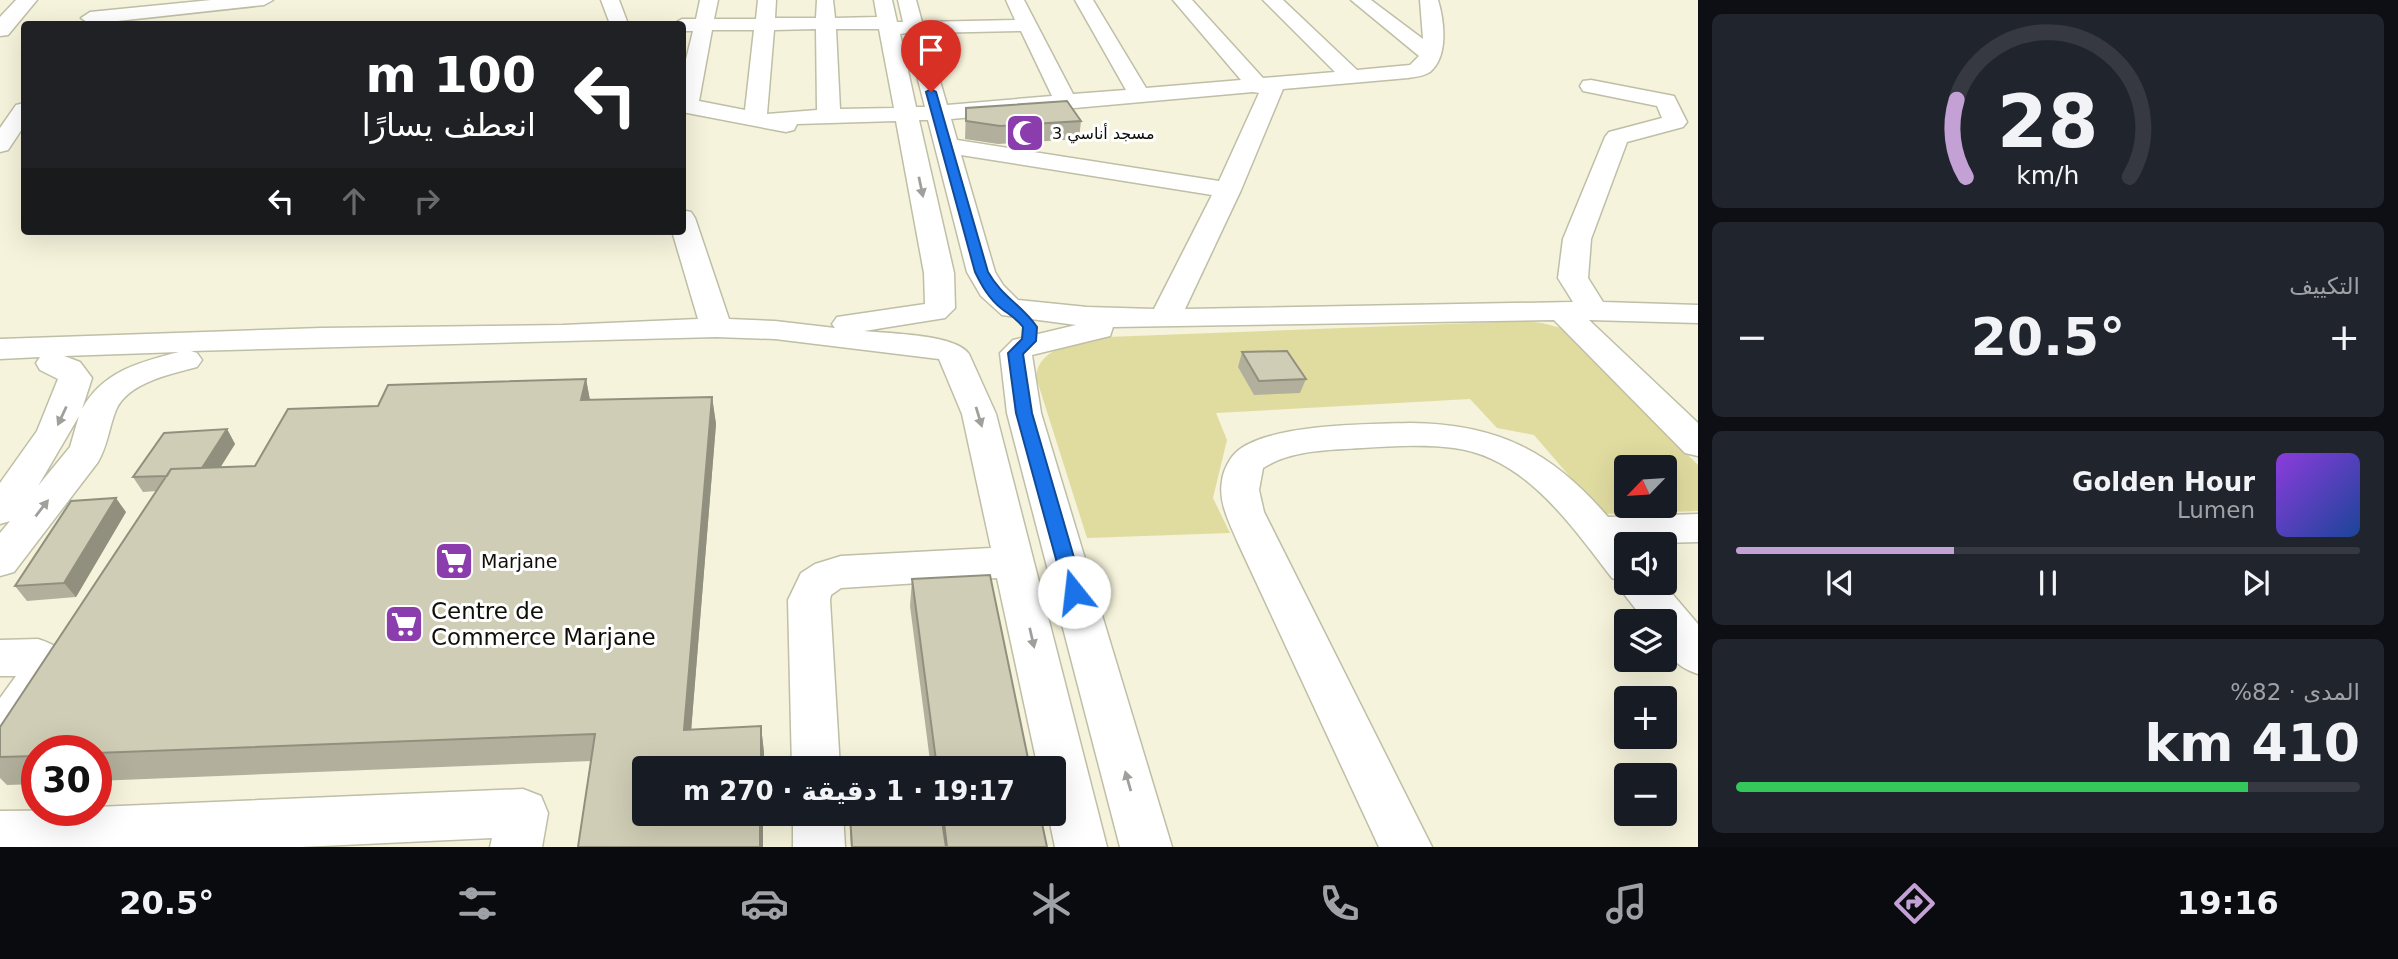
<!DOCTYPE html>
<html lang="ar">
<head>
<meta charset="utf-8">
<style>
	body { margin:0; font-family:"DejaVu Sans","Noto Sans Arabic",sans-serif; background:#20242c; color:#f1f3f6; direction:rtl; height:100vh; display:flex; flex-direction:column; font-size:26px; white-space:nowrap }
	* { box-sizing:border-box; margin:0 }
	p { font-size:23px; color:#9ea1a6 }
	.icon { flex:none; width:38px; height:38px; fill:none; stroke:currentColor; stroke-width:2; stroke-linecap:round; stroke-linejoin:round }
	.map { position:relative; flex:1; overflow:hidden; direction:ltr }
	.sheet { display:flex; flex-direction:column; gap:14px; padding:14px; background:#0d0f14; width:700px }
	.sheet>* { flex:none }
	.top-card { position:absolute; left:21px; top:21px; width:665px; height:214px; border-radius:7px; box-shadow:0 7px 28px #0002; direction:rtl; background:#202124; color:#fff; overflow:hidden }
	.needle { width:46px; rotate:245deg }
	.tools { position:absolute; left:1614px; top:455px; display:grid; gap:14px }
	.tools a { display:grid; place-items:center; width:63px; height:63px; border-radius:7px; background:#171b24; box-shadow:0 7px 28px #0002; font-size:35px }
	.speed { position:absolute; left:21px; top:735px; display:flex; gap:14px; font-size:35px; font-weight:700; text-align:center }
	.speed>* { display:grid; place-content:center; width:91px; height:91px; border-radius:50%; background:#171b24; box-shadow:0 7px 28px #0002; line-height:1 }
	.speed .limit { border:10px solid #d22; background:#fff; color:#111 }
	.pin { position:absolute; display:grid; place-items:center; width:60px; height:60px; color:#fff; margin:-72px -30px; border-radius:50% 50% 50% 0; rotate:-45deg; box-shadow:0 0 7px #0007 }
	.pin .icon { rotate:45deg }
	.me { position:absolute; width:77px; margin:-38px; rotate:344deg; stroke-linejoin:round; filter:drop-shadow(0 0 5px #0008) }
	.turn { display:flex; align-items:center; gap:24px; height:147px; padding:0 35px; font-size:32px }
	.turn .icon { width:91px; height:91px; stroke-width:2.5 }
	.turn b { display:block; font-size:49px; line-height:60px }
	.lanes { display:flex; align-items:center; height:66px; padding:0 35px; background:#0003; justify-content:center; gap:35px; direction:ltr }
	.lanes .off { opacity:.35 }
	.big { font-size:52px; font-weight:700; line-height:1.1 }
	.sheet .card { flex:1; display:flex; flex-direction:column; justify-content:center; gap:10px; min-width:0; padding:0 24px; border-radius:10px; background:#20242c }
	.sheet .dial { align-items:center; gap:0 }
	.dial svg { height:182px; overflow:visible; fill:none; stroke:#363941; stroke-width:7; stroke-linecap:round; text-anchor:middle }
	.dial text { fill:#f1f3f6; stroke:none }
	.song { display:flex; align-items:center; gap:21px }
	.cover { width:84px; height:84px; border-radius:10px; background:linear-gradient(135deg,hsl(270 70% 55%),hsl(220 70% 35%)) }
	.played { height:7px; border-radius:4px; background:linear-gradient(90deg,#c3a1d5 35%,#363941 35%) }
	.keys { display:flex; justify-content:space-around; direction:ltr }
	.heat { display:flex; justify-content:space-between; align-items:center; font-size:38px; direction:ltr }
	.charge { height:10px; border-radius:5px; background:linear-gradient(90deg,#34c759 82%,#363941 0) }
	.trip { position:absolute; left:632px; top:756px; width:434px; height:70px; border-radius:7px; background:#171b24; box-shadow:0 7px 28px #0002; font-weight:700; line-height:70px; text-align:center; direction:rtl }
	.dock { display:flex; height:112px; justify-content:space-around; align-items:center; background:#090b0e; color:#9ea1a6 }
	.dock .icon { width:49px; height:49px }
	.dock .selected { color:#c3a1d5 }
	.dock b { font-size:32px; color:#f1f3f6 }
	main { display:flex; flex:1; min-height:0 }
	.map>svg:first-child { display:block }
	.green { fill:#e0dca0; fill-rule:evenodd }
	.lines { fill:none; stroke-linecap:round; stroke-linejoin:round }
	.minor-casing { stroke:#bfbea6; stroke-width:3 }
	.highway-casing { stroke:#bfbea6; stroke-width:3 }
	.minor { fill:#fff; fill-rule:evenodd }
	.highway { fill:#fff; fill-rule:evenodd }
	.wall { fill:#b2b09c }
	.shaded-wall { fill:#91907f }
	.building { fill:#cfcdb5; stroke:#91907f; stroke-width:2 }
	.oneway { fill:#9f9f9c }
	.route { fill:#1a73e8; stroke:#114b97; stroke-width:2 }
	.labels { text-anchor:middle; stroke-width:6; stroke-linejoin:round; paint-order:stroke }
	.far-poi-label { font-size:16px; fill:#100f07; stroke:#fff; text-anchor:start }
	.poi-label { font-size:19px; fill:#100f07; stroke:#fff; text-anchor:start }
	.near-poi-label { font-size:23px; fill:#100f07; stroke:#fff; text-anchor:start }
</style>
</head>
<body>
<main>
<section class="sheet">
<div class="card dial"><svg viewBox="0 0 100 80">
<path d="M14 69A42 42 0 1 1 86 69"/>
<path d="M14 69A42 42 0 0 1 10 35" stroke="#c3a1d5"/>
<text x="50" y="56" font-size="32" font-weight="700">28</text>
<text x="50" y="72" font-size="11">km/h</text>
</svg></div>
<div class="card"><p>التكييف</p>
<div class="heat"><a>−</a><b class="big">20.5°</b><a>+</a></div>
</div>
<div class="card">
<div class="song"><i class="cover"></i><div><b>Golden Hour</b><p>Lumen</p></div></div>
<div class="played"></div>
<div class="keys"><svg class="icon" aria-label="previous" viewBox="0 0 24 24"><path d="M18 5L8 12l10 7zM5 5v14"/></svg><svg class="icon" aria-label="pause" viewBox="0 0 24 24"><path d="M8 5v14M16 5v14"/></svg><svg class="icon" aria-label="next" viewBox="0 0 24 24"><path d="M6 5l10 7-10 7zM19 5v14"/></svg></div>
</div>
<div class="card"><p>المدى · 82%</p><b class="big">410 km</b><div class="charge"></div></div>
</section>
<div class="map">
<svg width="1698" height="847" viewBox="0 0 1698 847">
	<rect width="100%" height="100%" fill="#f5f3db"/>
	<path class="green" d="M 1525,321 L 1542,323 L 1561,328 L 1698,465 L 1698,511 L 1602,514 L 1534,435 L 1497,428 L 1470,399 L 1216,413 L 1227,440 L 1213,498 L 1230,533 L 1087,538 L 1036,377 C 1038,346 1081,341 1107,337 ZM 1626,467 L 1664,467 L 1664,506 L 1626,506 Z"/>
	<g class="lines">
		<g class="minor-casing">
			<path id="minor" d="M 211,0 L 273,0 L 264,5 L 90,24 L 81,18 L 90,12 Z
				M 601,0 L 619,0 L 628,24 L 610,24 Z
				M 700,0 L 718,0 L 714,19 L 756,19 L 758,0 L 776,0 L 775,18 L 816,18 L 817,0 L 833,0 L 835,18 L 877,17 L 874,0 L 892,0 L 897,22 L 903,22 L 898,0 L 916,0 L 922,22 L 1015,20 L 1006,0 L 1024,0 L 1073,94 L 1126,90 L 1075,0 L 1093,0 L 1146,88 L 1241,80 L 1173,0 L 1192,0 L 1263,78 L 1335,72 L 1263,0 L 1283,0 L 1357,70 L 1410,65 L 1419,56 L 1351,0 L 1371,0 L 1423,39 L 1420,0 L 1438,0 C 1444,20 1449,56 1430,72 C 1424,76 1415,77 1408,78 L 1283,89 L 1241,190 L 1185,309 L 1573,302 L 1558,278 L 1563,239 L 1605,137 L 1609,132 L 1662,118 L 1657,106 L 1583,91 L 1580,86 L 1583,81 L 1591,80 L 1674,96 L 1687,122 L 1683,127 L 1627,142 L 1591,239 L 1588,278 L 1603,302 L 1698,305 L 1698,323 L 1589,320 L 1698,423 L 1698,456 L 1685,453 L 1554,320 L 1113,327 L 1110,336 L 1032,355 L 1041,413 L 1172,847 L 1120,847 L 1007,413 L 1000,353 L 1013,340 L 1076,325 L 1002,315 L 981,296 L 967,272 L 928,120 L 919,120 L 954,273 L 955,308 L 945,318 L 864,331 C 890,334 955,334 969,354 L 996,414 L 1107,847 L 1055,847 L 1048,814 L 1054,814 L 1054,768 L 1038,768 L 997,578 L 841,588 L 831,595 L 830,600 L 840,768 L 792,768 L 788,600 L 801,573 L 815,564 L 841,556 L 991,548 L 962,414 L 939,359 L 775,339 L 716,337 L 191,351 L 197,353 L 202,360 L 197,367 C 172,374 128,382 116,410 C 109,427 108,445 98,462 L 14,572 L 0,576 L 0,533 L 10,521 L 0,524 L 0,483 L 37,431 L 58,379 L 40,370 L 36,363 L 40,357 L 0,359 L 0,339 L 321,328 L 563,325 L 698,319 L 672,231 L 682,231 L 682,210 L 691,212 L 695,218 L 729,319 L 775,321 L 835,328 L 832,324 L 837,317 L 925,304 L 924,273 L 896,121 L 797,124 L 794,130 L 786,132 L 682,112 L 682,76 L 693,31 L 682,31 L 682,24 L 673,24 L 682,19 L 696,19 ZM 816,29 L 817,110 L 767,114 L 774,30 ZM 836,29 L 879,29 L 894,108 L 840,109 ZM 712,30 L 754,30 L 745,110 L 699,101 ZM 1021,31 L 1052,96 L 947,105 L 926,33 ZM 906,33 L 925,107 L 916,107 L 900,34 ZM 1253,92 L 1259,93 L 1219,181 L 957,140 L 951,119 ZM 961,155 L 1212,195 L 1154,309 L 1087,307 L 1018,300 L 1003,285 L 995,272 ZM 179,352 C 140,362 103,371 82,409 L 92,378 L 80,362 L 64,356 ZM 79,416 L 70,447 L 38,486 Z
				M 24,103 L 24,126 L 8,150 L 0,152 L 0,128 L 16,105 Z
				M 1410,423 C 1498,424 1551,451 1608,517 L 1698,514 L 1698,542 L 1626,544 L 1626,583 L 1663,583 L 1698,624 L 1698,674 C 1669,664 1664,650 1664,621 L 1645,621 L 1624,594 L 1620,581 L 1612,578 C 1571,525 1525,457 1454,448 C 1424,444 1392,446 1362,448 C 1329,450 1291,450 1263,468 L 1259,490 L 1264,512 L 1432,847 L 1379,847 L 1238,543 C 1230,524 1218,502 1222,481 C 1223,470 1231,455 1240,449 C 1275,424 1367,424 1410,423 Z
				M 38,639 C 53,644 70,651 67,670 L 17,752 L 0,758 L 0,698 L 16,676 L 0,676 L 0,640 Z
				M 523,789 L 541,796 L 548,813 L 542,847 L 490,847 L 492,838 L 301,847 L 0,847 L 0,811 L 96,810 L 96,807 Z
				M 793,814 L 843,814 L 845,847 L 793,847 Z"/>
		</g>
		<g class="highway-casing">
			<path id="highway" d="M 16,0 L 37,0 L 8,35 L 0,36 L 0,17 Z"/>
		</g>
		<use href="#minor" class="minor"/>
		<use href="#highway" class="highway"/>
	</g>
	<path class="wall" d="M 966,108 L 1081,121 L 1079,139 L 998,144 L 965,139 Z
		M 1242,352 L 1306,379 L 1300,393 L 1254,395 L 1238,367 Z
		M 586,379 L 590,400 L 712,397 L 716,424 L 691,730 L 761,726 L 764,753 L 764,768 L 644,768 L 644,814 L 763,814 L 763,847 L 578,847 L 591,761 L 96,781 L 96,751 L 37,751 L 37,784 L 7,785 L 0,778 L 0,727 L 157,491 L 143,492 L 133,477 L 164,433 L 227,429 L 235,444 L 220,468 L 255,466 L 288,409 L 378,406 L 388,385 Z
		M 126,512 L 76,597 L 27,601 L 15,586 Z
		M 912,579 L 1030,768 L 847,768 L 930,761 L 910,606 Z
		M 849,814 L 1040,814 L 1047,847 L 851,847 Z"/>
	<path class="shaded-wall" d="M 586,379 L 591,406 L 581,400 Z
		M 712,397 L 716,424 L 689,757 L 684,730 Z
		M 227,429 L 235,444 L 206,490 L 198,475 Z
		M 116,498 L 126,512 L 76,597 L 64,583 Z
		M 761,726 L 764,753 L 764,768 L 761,768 Z
		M 760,814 L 763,814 L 763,847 L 760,847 Z"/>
	<path class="building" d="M 1067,101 L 1081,121 L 1000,126 L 966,121 L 966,108 Z
		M 1287,351 L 1306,379 L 1259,381 L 1242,352 Z
		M 586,379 L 581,400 L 712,397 L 684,730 L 761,726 L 761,768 L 644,768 L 644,814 L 760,814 L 760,847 L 578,847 L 595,734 L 96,753 L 96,751 L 37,751 L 37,756 L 0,757 L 0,727 L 171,469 L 255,466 L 288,409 L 378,406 L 388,385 Z
		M 227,429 L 202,468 L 171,469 L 167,476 L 133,477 L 164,433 Z
		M 116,498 L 64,583 L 15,586 L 71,501 Z
		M 990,575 L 1030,768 L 937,768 L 912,579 Z
		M 935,761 L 936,768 L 847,768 L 847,765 Z
		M 850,814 L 941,814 L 946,847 L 852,847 Z
		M 943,814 L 1040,814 L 1047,847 L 947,847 Z"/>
	<defs><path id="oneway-solid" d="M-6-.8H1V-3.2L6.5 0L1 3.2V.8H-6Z" transform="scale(1.75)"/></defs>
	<g class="oneway">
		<use href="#oneway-solid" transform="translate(921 187) rotate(78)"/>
		<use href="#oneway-solid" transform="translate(62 416) rotate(115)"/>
		<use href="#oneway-solid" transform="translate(979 417) rotate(73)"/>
		<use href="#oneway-solid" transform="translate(42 508) rotate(-52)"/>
		<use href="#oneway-solid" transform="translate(1032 638) rotate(77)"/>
		<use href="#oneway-solid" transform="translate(1128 781) rotate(-106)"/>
	</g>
	<path class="route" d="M 931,89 L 936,92 L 988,272 C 1002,297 1022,305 1037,327 L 1036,341 L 1023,354 L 1032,413 L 1084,592 L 1081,597 L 1074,599 L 1067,597 L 1065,592 L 1016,413 L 1008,353 L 1022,339 L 1023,327 C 1016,318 1010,315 1002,309 C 989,299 982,286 975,272 L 926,92 Z"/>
	<defs>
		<g id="mosque-square" transform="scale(2.0125)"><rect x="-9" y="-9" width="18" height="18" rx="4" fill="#8b3cad" stroke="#fff"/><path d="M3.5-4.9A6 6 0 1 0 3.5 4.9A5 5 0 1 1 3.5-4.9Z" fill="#fff"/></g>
		<g id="supermarket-square" transform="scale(2.0125)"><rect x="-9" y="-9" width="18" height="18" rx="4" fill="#8b3cad" stroke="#fff"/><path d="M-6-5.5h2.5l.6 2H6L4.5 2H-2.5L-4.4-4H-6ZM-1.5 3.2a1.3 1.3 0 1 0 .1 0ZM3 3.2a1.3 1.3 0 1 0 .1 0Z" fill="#fff"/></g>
	</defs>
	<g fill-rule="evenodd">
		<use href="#mosque-square" x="1025" y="133"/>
		<use href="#supermarket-square" x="454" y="561"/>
		<use href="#supermarket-square" x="404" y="624"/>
	</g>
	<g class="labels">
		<g class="far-poi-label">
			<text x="1052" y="139">مسجد أناسي 3</text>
		</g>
		<g class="poi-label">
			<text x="481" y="568">Marjane</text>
		</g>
		<g class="near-poi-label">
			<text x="431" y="619">Centre de<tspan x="431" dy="26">Commerce Marjane</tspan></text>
		</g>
	</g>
</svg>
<div class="tools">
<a><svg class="needle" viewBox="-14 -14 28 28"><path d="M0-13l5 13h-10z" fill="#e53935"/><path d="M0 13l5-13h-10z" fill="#9ea1a6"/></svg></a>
<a><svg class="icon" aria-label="sound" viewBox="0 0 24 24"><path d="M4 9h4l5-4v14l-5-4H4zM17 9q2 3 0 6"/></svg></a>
<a><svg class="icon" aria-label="layers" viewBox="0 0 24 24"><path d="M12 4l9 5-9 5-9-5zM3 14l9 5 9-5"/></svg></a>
<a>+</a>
<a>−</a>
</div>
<div class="speed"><div class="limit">30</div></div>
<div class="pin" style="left:931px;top:92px;background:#d93025"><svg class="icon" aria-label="arrive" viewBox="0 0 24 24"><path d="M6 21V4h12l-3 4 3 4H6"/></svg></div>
<svg class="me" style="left:1074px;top:592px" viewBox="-20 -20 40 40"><circle r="19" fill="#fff"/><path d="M0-13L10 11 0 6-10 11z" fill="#1a73e8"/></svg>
<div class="trip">19:17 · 1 دقيقة · 270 m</div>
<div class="top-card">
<div class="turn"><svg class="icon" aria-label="left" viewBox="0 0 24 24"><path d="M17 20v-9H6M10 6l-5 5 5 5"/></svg><div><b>100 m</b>انعطف يسارًا</div></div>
<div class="lanes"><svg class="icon" aria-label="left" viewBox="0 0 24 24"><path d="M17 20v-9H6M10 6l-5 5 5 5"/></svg><svg class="icon off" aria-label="ahead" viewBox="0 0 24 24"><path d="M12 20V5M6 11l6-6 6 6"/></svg><svg class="icon off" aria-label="right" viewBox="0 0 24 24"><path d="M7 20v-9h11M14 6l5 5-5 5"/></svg></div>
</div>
</div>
</main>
<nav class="dock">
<b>19:16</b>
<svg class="icon selected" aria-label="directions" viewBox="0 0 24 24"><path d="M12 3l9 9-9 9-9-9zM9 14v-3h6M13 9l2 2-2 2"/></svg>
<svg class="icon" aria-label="music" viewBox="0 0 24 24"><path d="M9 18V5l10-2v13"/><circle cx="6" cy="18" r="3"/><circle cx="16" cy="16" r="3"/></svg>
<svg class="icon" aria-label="phone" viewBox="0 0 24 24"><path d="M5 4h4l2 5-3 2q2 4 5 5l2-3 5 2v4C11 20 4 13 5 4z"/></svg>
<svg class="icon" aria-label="climate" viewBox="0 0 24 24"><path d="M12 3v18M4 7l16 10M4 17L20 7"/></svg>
<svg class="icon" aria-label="car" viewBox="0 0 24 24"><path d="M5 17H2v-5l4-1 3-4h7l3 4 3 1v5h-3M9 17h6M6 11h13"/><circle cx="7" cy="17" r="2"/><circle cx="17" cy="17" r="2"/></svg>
<svg class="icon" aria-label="filters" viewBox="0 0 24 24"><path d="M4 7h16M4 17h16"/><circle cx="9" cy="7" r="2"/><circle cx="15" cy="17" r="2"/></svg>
<b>20.5°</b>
</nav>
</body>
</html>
